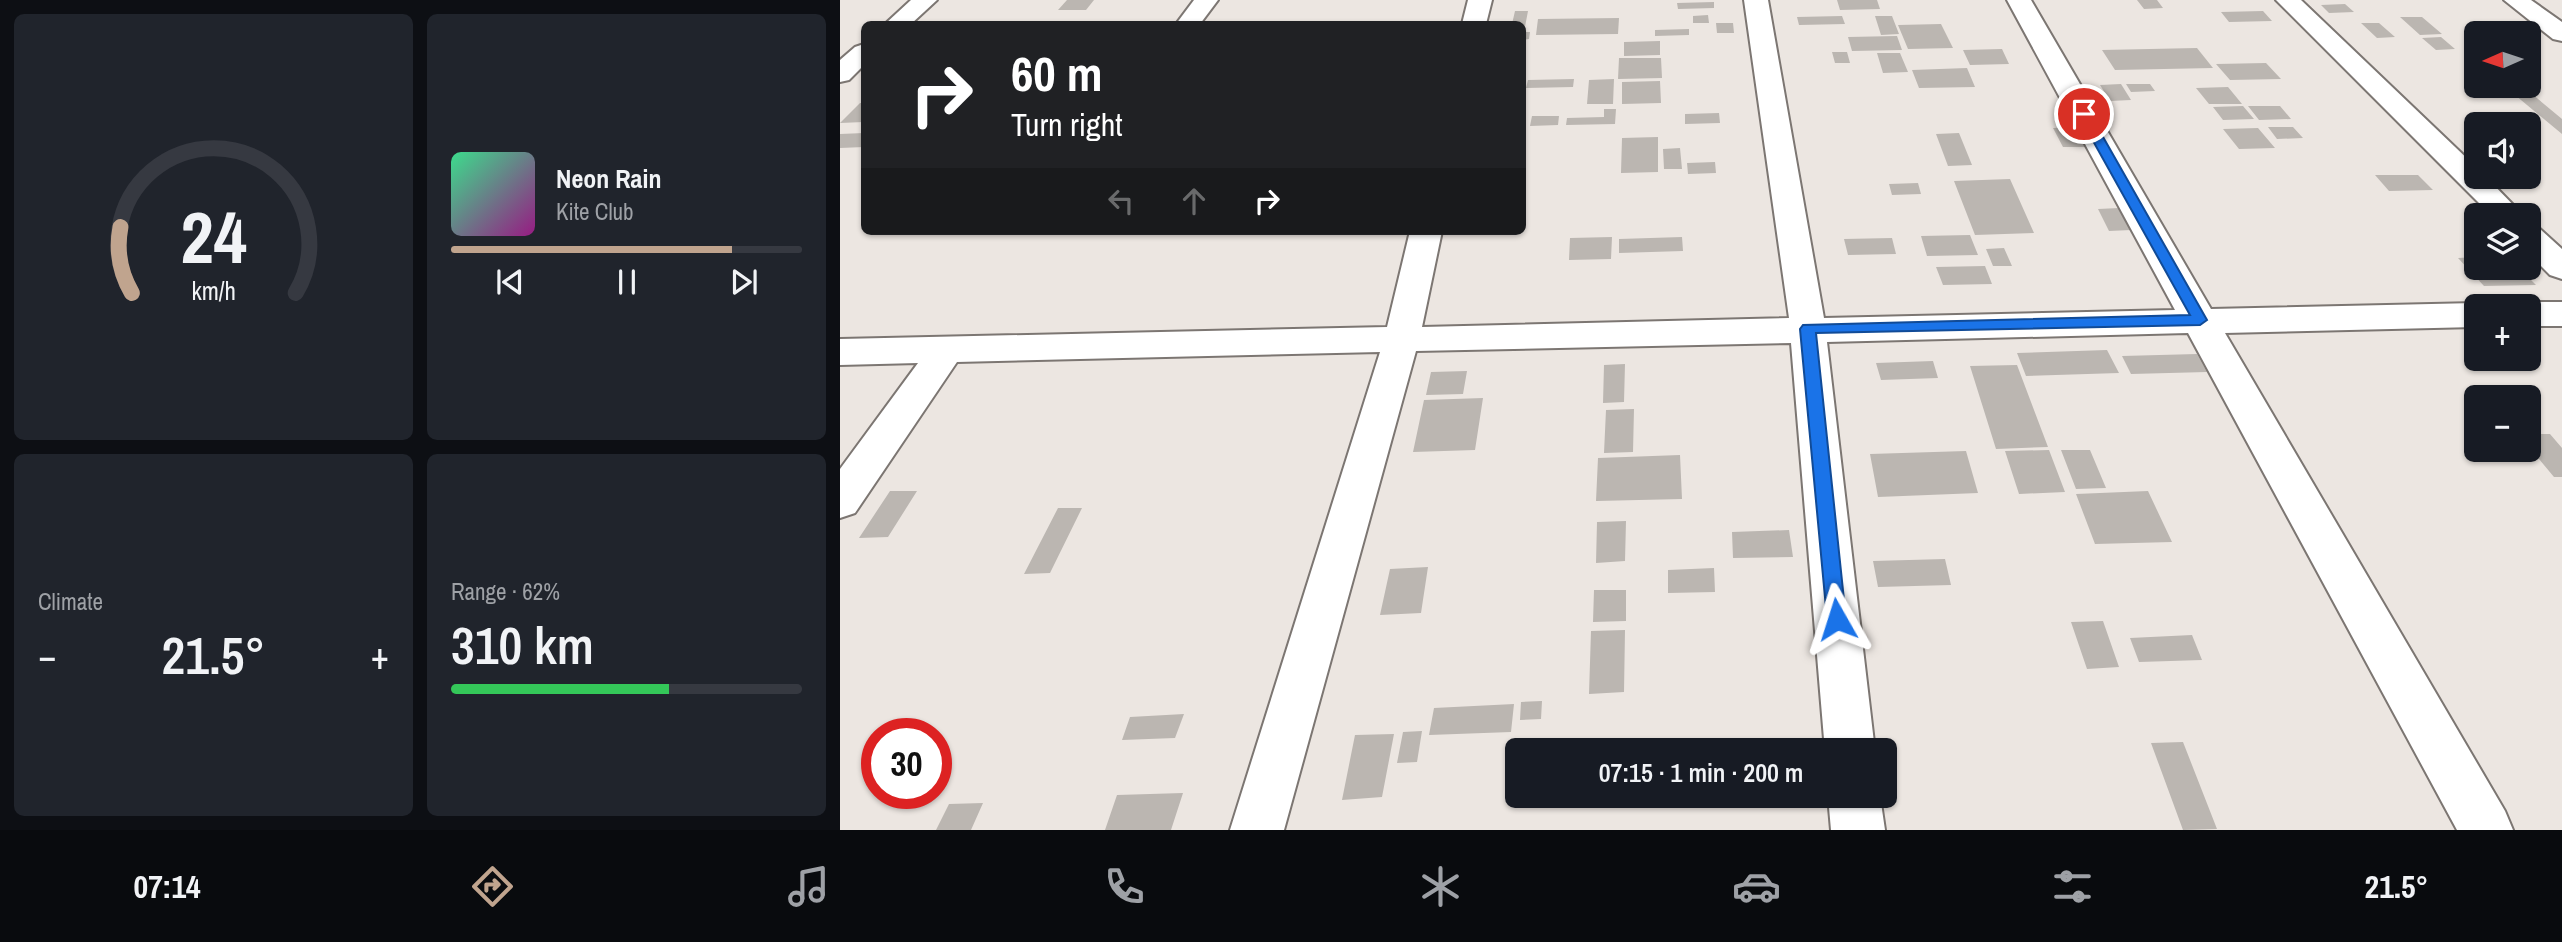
<!DOCTYPE html>
<html lang="en">
<head>
<meta charset="utf-8">
<style>
	body { margin:0; font-family:"Archivo Narrow",sans-serif; background:#20242c; color:#f1f3f6; height:100vh; display:flex; flex-direction:column; font-size:26px; white-space:nowrap }
	* { box-sizing:border-box; margin:0 }
	p { font-size:23px; color:#9ea1a6 }
	.icon { flex:none; width:38px; height:38px; fill:none; stroke:currentColor; stroke-width:2; stroke-linecap:round; stroke-linejoin:round }
	.map { position:relative; flex:1; overflow:hidden }
	.panel { display:flex; flex-direction:column; gap:14px; padding:14px; background:#0d0f14; width:840px }
	.panel>* { flex:none }
	.guide { position:absolute; left:21px; top:21px; width:665px; height:214px; border-radius:10px; box-shadow:0 2px 5px #0004; background:#202124; color:#fff; overflow:hidden }
	.needle { width:46px; rotate:267deg }
	.fabs { position:absolute; left:1624px; top:21px; display:grid; gap:14px }
	.fabs a { display:grid; place-items:center; width:77px; height:77px; border-radius:10px; background:#171b24; box-shadow:0 2px 5px #0004; font-size:35px }
	.speed { position:absolute; left:21px; top:718px; display:flex; gap:14px; font-size:35px; font-weight:700; text-align:center }
	.speed>* { display:grid; place-content:center; width:91px; height:91px; border-radius:50%; background:#171b24; box-shadow:0 2px 5px #0004; line-height:1 }
	.speed .limit { border:10px solid #d22; background:#fff; color:#111 }
	.pin { position:absolute; display:grid; place-items:center; width:60px; height:60px; color:#fff; margin:-30px; border:4px solid #fff; border-radius:50%; box-shadow:0 2px 7px #0007 }
	.me { position:absolute; width:77px; margin:-38px; rotate:354deg; stroke-linejoin:round; filter:drop-shadow(0 0 5px #0008) }
	.turn { display:flex; align-items:center; gap:24px; height:147px; padding:0 35px; font-size:32px }
	.turn .icon { width:91px; height:91px; stroke-width:2.5 }
	.turn b { display:block; font-size:49px; line-height:60px }
	.lanes { display:flex; align-items:center; height:66px; padding:0 35px; background:#0003; justify-content:center; gap:35px; direction:ltr }
	.lanes .off { opacity:.35 }
	.big { font-size:52px; font-weight:600; line-height:1.1 }
	.panel .tile { flex:1; display:flex; flex-direction:column; justify-content:center; gap:10px; min-width:0; padding:0 24px; border-radius:10px; background:#20242c }
	.panel .dial { align-items:center; gap:0 }
	.dial svg { height:182px; overflow:visible; fill:none; stroke:#363941; stroke-width:7; stroke-linecap:round; text-anchor:middle }
	.dial text { fill:#f1f3f6; stroke:none }
	.song { display:flex; align-items:center; gap:21px }
	.cover { width:84px; height:84px; border-radius:10px; background:linear-gradient(135deg,hsl(150 70% 55%),hsl(310 70% 35%)) }
	.played { height:7px; border-radius:4px; background:linear-gradient(90deg,#c0a48e 80%,#363941 80%) }
	.keys { display:flex; justify-content:space-around; direction:ltr }
	.heat { display:flex; justify-content:space-between; align-items:center; font-size:38px; direction:ltr }
	.charge { height:10px; border-radius:5px; background:linear-gradient(90deg,#34c759 62%,#363941 0) }
	.panel .tiles { flex:1; display:grid; gap:14px; grid-template-columns:repeat(2,1fr) }
	.trip { position:absolute; left:665px; top:738px; width:392px; height:70px; border-radius:10px; background:#171b24; box-shadow:0 2px 5px #0004; font-weight:600; line-height:70px; text-align:center }
	.tabs { display:flex; height:112px; justify-content:space-around; align-items:center; background:#090b0e; color:#9ea1a6 }
	.tabs .icon { width:49px; height:49px }
	.tabs .on { color:#c0a48e }
	.tabs b { font-size:32px; color:#f1f3f6 }
	main { display:flex; flex:1; min-height:0 }
	.map>svg:first-child { display:block }
	.building { fill:#bbb6b1 }
	.lines { fill:none; stroke-linecap:round; stroke-linejoin:round }
	.minor-casing { stroke:#7c7672; stroke-width:4 }
	.minor { fill:#fff; fill-rule:evenodd }
	.route { fill:#1a73e8; stroke:#114b97; stroke-width:2 }
</style>
</head>
<body>
<main>
<section class="panel">
<div class="tiles">
<div class="tile dial"><svg viewBox="0 0 100 80">
<path d="M14 69A42 42 0 1 1 86 69"/>
<path d="M14 69A42 42 0 0 1 9 40" stroke="#c0a48e"/>
<text x="50" y="56" font-size="32" font-weight="700">24</text>
<text x="50" y="72" font-size="11">km/h</text>
</svg></div>
<div class="tile">
<div class="song"><i class="cover"></i><div><b>Neon Rain</b><p>Kite Club</p></div></div>
<div class="played"></div>
<div class="keys"><svg class="icon" aria-label="previous" viewBox="0 0 24 24"><path d="M18 5L8 12l10 7zM5 5v14"/></svg><svg class="icon" aria-label="pause" viewBox="0 0 24 24"><path d="M8 5v14M16 5v14"/></svg><svg class="icon" aria-label="next" viewBox="0 0 24 24"><path d="M6 5l10 7-10 7zM19 5v14"/></svg></div>
</div>
<div class="tile"><p>Climate</p>
<div class="heat"><a>−</a><b class="big">21.5°</b><a>+</a></div>
</div>
<div class="tile"><p>Range · 62%</p><b class="big">310 km</b><div class="charge"></div></div>
</div>
</section>
<div class="map">
<svg width="1722" height="830" viewBox="0 0 1722 830">
	<rect width="100%" height="100%" fill="#ece6e1"/>
	<path class="building" d="M 227,0 L 254,0 L 246,10 L 218,10 Z
		M 997,0 L 1037,0 L 1040,9 L 1000,10 Z
		M 1297,0 L 1317,0 L 1323,8 L 1304,9 Z
		M 874,2 L 874,8 L 838,9 L 837,3 Z
		M 1505,4 L 1514,12 L 1489,13 L 1481,5 Z
		M 675,11 L 688,11 L 684,32 L 690,32 L 689,39 L 682,40 L 682,24 L 672,24 Z
		M 1423,11 L 1432,21 L 1389,22 L 1381,12 Z
		M 868,15 L 869,23 L 853,23 L 853,16 Z
		M 1002,16 L 1005,24 L 959,25 L 957,17 Z
		M 1035,16 L 1052,16 L 1059,34 L 1041,35 Z
		M 1560,17 L 1582,17 L 1602,34 L 1580,35 Z
		M 779,18 L 778,34 L 696,35 L 698,19 Z
		M 876,23 L 893,23 L 894,33 L 877,33 Z
		M 1521,23 L 1539,23 L 1555,37 L 1537,38 Z
		M 1101,24 L 1113,48 L 1068,49 L 1058,25 Z
		M 849,29 L 849,35 L 815,36 L 815,30 Z
		M 1057,36 L 1062,50 L 1012,51 L 1008,37 Z
		M 1601,37 L 1615,49 L 1596,50 L 1582,38 Z
		M 820,41 L 820,55 L 784,56 L 784,42 Z
		M 1357,48 L 1373,68 L 1275,70 L 1262,50 Z
		M 1162,49 L 1169,64 L 1130,65 L 1123,50 Z
		M 992,52 L 1007,52 L 1010,63 L 995,63 Z
		M 1037,53 L 1060,53 L 1068,72 L 1043,73 Z
		M 779,58 L 821,58 L 822,78 L 778,79 Z
		M 1426,63 L 1441,79 L 1390,80 L 1376,64 Z
		M 1127,68 L 1135,87 L 1079,88 L 1072,70 Z
		M 734,79 L 733,87 L 686,88 L 688,80 Z
		M 774,79 L 773,104 L 747,104 L 749,80 Z
		M 820,81 L 821,103 L 782,104 L 782,82 Z
		M 1281,84 L 1291,100 L 1270,101 L 1260,85 Z
		M 1286,84 L 1310,84 L 1315,91 L 1291,92 Z
		M 1388,87 L 1402,104 L 1369,104 L 1356,88 Z
		M 1692,94 L 1722,119 L 1722,134 L 1675,95 Z
		M 20,103 L 24,103 L 24,122 L 0,123 Z
		M 1403,106 L 1414,119 L 1383,120 L 1373,107 Z
		M 1408,106 L 1440,106 L 1451,119 L 1419,120 Z
		M 764,109 L 776,109 L 775,124 L 726,125 L 727,118 L 764,117 Z
		M 879,113 L 880,123 L 845,124 L 845,114 Z
		M 692,116 L 719,116 L 718,125 L 690,126 Z
		M 1237,127 L 1249,147 L 1223,147 L 1213,128 Z
		M 1428,127 L 1453,127 L 1463,138 L 1437,139 Z
		M 1418,128 L 1435,148 L 1399,149 L 1383,129 Z
		M 24,133 L 24,147 L 0,148 L 0,134 Z
		M 1119,133 L 1132,165 L 1108,166 L 1096,134 Z
		M 818,137 L 818,172 L 781,173 L 782,138 Z
		M 840,148 L 842,169 L 824,169 L 823,149 Z
		M 875,162 L 876,173 L 848,174 L 847,163 Z
		M 1535,175 L 1578,175 L 1593,190 L 1549,191 Z
		M 1170,179 L 1194,233 L 1135,235 L 1114,181 Z
		M 1078,183 L 1081,194 L 1052,195 L 1049,184 Z
		M 1279,208 L 1291,230 L 1269,231 L 1258,209 Z
		M 1130,235 L 1138,255 L 1087,256 L 1081,236 Z
		M 772,237 L 771,259 L 729,260 L 730,238 Z
		M 842,237 L 843,251 L 779,253 L 779,239 Z
		M 1052,238 L 1056,254 L 1008,255 L 1004,239 Z
		M 1164,248 L 1172,266 L 1153,266 L 1146,249 Z
		M 1636,257 L 1636,268 L 1679,268 L 1696,285 L 1644,286 L 1618,258 Z
		M 1145,266 L 1152,284 L 1103,285 L 1096,267 Z
		M 1267,350 L 1279,373 L 1186,376 L 1177,353 Z
		M 1357,354 L 1367,372 L 1291,374 L 1282,356 Z
		M 1093,361 L 1098,378 L 1041,380 L 1036,363 Z
		M 785,364 L 784,402 L 763,403 L 764,365 Z
		M 1177,365 L 1208,447 L 1156,449 L 1130,366 Z
		M 627,371 L 623,394 L 586,395 L 591,372 Z
		M 643,398 L 635,450 L 573,452 L 584,400 Z
		M 794,409 L 793,452 L 764,453 L 766,410 Z
		M 1689,434 L 1710,434 L 1722,448 L 1722,477 L 1714,477 L 1689,447 Z
		M 1209,450 L 1225,492 L 1179,494 L 1165,451 Z
		M 1221,450 L 1250,450 L 1266,488 L 1236,489 Z
		M 1126,451 L 1138,493 L 1038,497 L 1030,454 Z
		M 840,455 L 842,499 L 756,501 L 758,458 Z
		M 50,491 L 77,491 L 48,537 L 19,538 Z
		M 1308,491 L 1332,542 L 1255,544 L 1236,494 Z
		M 218,508 L 242,508 L 210,573 L 184,574 Z
		M 786,521 L 785,561 L 756,563 L 757,522 Z
		M 949,530 L 953,557 L 893,558 L 892,532 Z
		M 1105,559 L 1111,585 L 1038,587 L 1033,561 Z
		M 588,567 L 581,613 L 540,615 L 550,569 Z
		M 874,568 L 875,592 L 828,593 L 828,570 Z
		M 754,590 L 786,590 L 786,621 L 753,622 Z
		M 1263,621 L 1279,667 L 1247,669 L 1231,622 Z
		M 785,630 L 784,692 L 749,694 L 751,631 Z
		M 1352,635 L 1362,660 L 1299,662 L 1290,638 Z
		M 702,701 L 701,719 L 680,720 L 681,702 Z
		M 674,704 L 671,732 L 589,735 L 594,708 Z
		M 344,714 L 335,738 L 282,740 L 290,717 Z
		M 582,731 L 577,762 L 557,763 L 563,732 Z
		M 554,734 L 542,797 L 502,800 L 515,735 Z
		M 1343,742 L 1377,829 L 1343,830 L 1311,743 Z
		M 343,793 L 331,830 L 265,830 L 277,795 Z
		M 143,803 L 131,830 L 96,830 L 109,804 Z"/>
	<g class="lines">
		<g class="minor-casing">
			<path id="minor" d="M 71,0 L 97,0 L 71,24 L 45,24 Z
				M 354,0 L 378,0 L 360,24 L 336,24 Z
				M 628,0 L 652,0 L 646,24 L 622,24 Z
				M 904,0 L 928,0 L 984,318 L 1335,310 L 1167,0 L 1191,0 L 1371,309 L 1636,303 L 1647,306 L 1636,306 L 1636,327 L 1385,333 L 1665,811 L 1673,830 L 1617,830 L 1348,333 L 987,342 L 1035,751 L 985,751 L 951,343 L 576,351 L 444,830 L 390,830 L 540,352 L 117,362 L 15,513 L 0,518 L 0,469 L 78,363 L 0,365 L 0,339 L 547,327 L 570,231 L 602,231 L 582,327 L 949,318 Z
				M 1436,0 L 1461,0 L 1636,167 L 1636,177 L 1646,177 L 1683,215 L 1651,215 Z
				M 1664,0 L 1691,0 L 1722,22 L 1722,41 L 1713,39 Z
				M 24,44 L 24,65 L 9,80 L 0,82 L 0,60 L 15,47 Z
				M 1689,226 L 1700,229 L 1722,249 L 1722,279 L 1710,275 L 1689,254 Z
				M 1689,302 L 1722,302 L 1722,326 L 1689,326 L 1689,306 L 1676,306 Z
				M 988,796 L 1040,796 L 1045,830 L 991,830 Z"/>
		</g>
		<use href="#minor" class="minor"/>
	</g>
	<path class="route" d="M 1244,111 L 1250,114 L 1367,320 L 1360,325 L 976,333 L 1006,619 L 1003,625 L 997,627 L 990,625 L 987,619 L 960,329 L 963,325 L 1350,315 L 1238,114 Z"/>
</svg>
<div class="fabs">
<a><svg class="needle" viewBox="-14 -14 28 28"><path d="M0-13l5 13h-10z" fill="#e53935"/><path d="M0 13l5-13h-10z" fill="#9ea1a6"/></svg></a>
<a><svg class="icon" aria-label="sound" viewBox="0 0 24 24"><path d="M4 9h4l5-4v14l-5-4H4zM17 9q2 3 0 6"/></svg></a>
<a><svg class="icon" aria-label="layers" viewBox="0 0 24 24"><path d="M12 4l9 5-9 5-9-5zM3 14l9 5 9-5"/></svg></a>
<a>+</a>
<a>−</a>
</div>
<div class="speed"><div class="limit">30</div></div>
<div class="pin" style="left:1244px;top:114px;background:#d93025"><svg class="icon" aria-label="arrive" viewBox="0 0 24 24"><path d="M6 21V4h12l-3 4 3 4H6"/></svg></div>
<svg class="me" style="left:997px;top:619px" viewBox="-20 -20 40 40"><path d="M0-17L14 15 0 8-14 15z" fill="#1a73e8" stroke="#fff" stroke-width="4"/></svg>
<div class="trip">07:15 · 1 min · 200 m</div>
<div class="guide">
<div class="turn"><svg class="icon" aria-label="right" viewBox="0 0 24 24"><path d="M7 20v-9h11M14 6l5 5-5 5"/></svg><div><b>60 m</b>Turn right</div></div>
<div class="lanes"><svg class="icon off" aria-label="left" viewBox="0 0 24 24"><path d="M17 20v-9H6M10 6l-5 5 5 5"/></svg><svg class="icon off" aria-label="ahead" viewBox="0 0 24 24"><path d="M12 20V5M6 11l6-6 6 6"/></svg><svg class="icon" aria-label="right" viewBox="0 0 24 24"><path d="M7 20v-9h11M14 6l5 5-5 5"/></svg></div>
</div>
</div>
</main>
<nav class="tabs">
<b>07:14</b>
<svg class="icon on" aria-label="directions" viewBox="0 0 24 24"><path d="M12 3l9 9-9 9-9-9zM9 14v-3h6M13 9l2 2-2 2"/></svg>
<svg class="icon" aria-label="music" viewBox="0 0 24 24"><path d="M9 18V5l10-2v13"/><circle cx="6" cy="18" r="3"/><circle cx="16" cy="16" r="3"/></svg>
<svg class="icon" aria-label="phone" viewBox="0 0 24 24"><path d="M5 4h4l2 5-3 2q2 4 5 5l2-3 5 2v4C11 20 4 13 5 4z"/></svg>
<svg class="icon" aria-label="climate" viewBox="0 0 24 24"><path d="M12 3v18M4 7l16 10M4 17L20 7"/></svg>
<svg class="icon" aria-label="car" viewBox="0 0 24 24"><path d="M5 17H2v-5l4-1 3-4h7l3 4 3 1v5h-3M9 17h6M6 11h13"/><circle cx="7" cy="17" r="2"/><circle cx="17" cy="17" r="2"/></svg>
<svg class="icon" aria-label="filters" viewBox="0 0 24 24"><path d="M4 7h16M4 17h16"/><circle cx="9" cy="7" r="2"/><circle cx="15" cy="17" r="2"/></svg>
<b>21.5°</b>
</nav>
</body>
</html>
